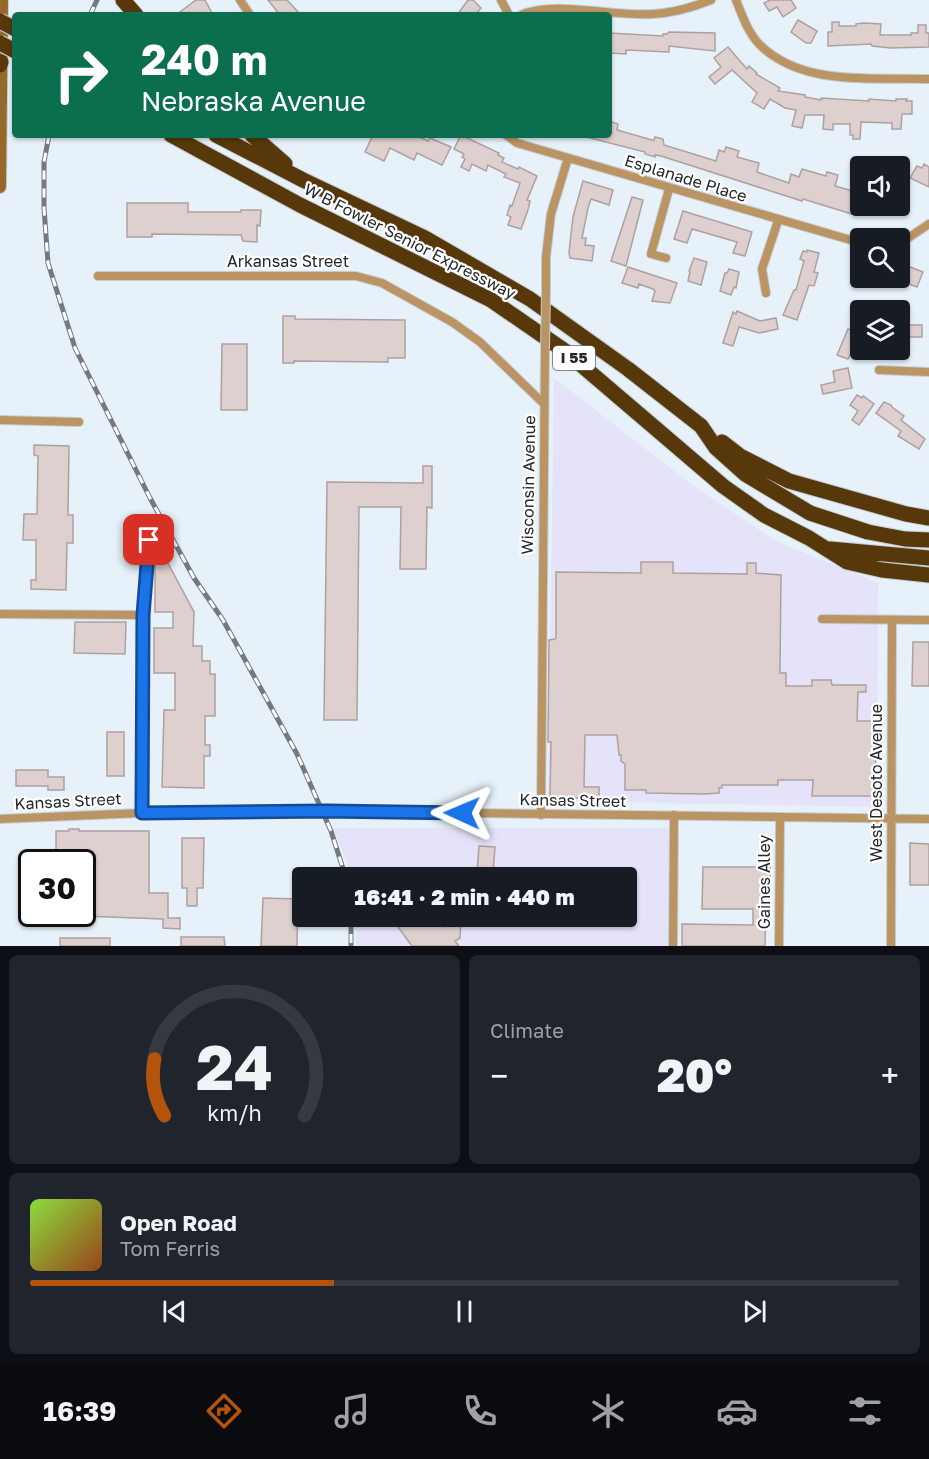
<!DOCTYPE html>
<html lang="en">
<head>
<meta charset="utf-8">
<style>
	body { margin:0; font-family:"Golos Text",sans-serif; background:#20242c; color:#f1f3f6; height:100vh; display:flex; flex-direction:column; font-size:22px; white-space:nowrap }
	* { box-sizing:border-box; margin:0 }
	p { font-size:20px; color:#9ea1a6 }
	.icon { flex:none; width:33px; height:33px; fill:none; stroke:currentColor; stroke-width:2; stroke-linecap:round; stroke-linejoin:round }
	.map { position:relative; height:946px; overflow:hidden }
	.panel { display:flex; flex-direction:column; gap:9px; padding:9px; background:#0d0f14; flex:1 }
	.panel>* { flex:none }
	.banner { position:absolute; left:12px; top:12px; width:600px; height:126px; border-radius:6px; box-shadow:0 2px 4px #0004; background:#0b6e4f; color:#fff; overflow:hidden }
	.fabs { position:absolute; left:850px; top:156px; display:grid; gap:12px }
	.fabs a { display:grid; place-items:center; width:60px; height:60px; border-radius:6px; background:#171b24; box-shadow:0 2px 4px #0004; font-size:30px }
	.speed { position:absolute; left:18px; top:849px; display:flex; gap:12px; font-size:30px; font-weight:700; text-align:center }
	.speed>* { display:grid; place-content:center; width:78px; height:78px; border-radius:50%; background:#171b24; box-shadow:0 2px 4px #0004; line-height:1 }
	.speed .limit { border:3px solid #111; border-radius:9px; background:#fff; color:#111 }
	.pin { position:absolute; display:grid; place-items:center; width:51px; height:51px; color:#fff; margin:-26px; border-radius:12px; box-shadow:0 3px 9px #0006 }
	.me { position:absolute; width:66px; margin:-33px; rotate:271deg; stroke-linejoin:round; filter:drop-shadow(0 0 4px #0008) }
	.turn { display:flex; align-items:center; gap:21px; height:126px; padding:0 30px; font-size:27px }
	.turn .icon { width:78px; height:78px; stroke-width:2.5 }
	.turn b { display:block; font-size:42px; line-height:51px }
	.big { font-size:45px; font-weight:800; line-height:1.1 }
	.panel .widget { flex:1; display:flex; flex-direction:column; justify-content:center; gap:9px; min-width:0; padding:0 21px; border-radius:9px; background:#20242c }
	.panel .dial { align-items:center; gap:0 }
	.dial svg { height:156px; overflow:visible; fill:none; stroke:#363941; stroke-width:7; stroke-linecap:round; text-anchor:middle }
	.dial text { fill:#f1f3f6; stroke:none }
	.song { display:flex; align-items:center; gap:18px }
	.cover { width:72px; height:72px; border-radius:9px; background:linear-gradient(135deg,hsl(90 70% 55%),hsl(20 70% 35%)) }
	.played { height:6px; border-radius:3px; background:linear-gradient(90deg,#b45309 35%,#363941 35%) }
	.keys { display:flex; justify-content:space-around; direction:ltr }
	.heat { display:flex; justify-content:space-between; align-items:center; font-size:33px; direction:ltr }
	.panel .tiles { flex:1; display:grid; gap:9px; grid-template-columns:1fr 1fr }
	.widget:last-child { grid-column:span 2 }
	.trip { position:absolute; left:292px; top:867px; width:345px; height:60px; border-radius:6px; background:#171b24; box-shadow:0 2px 4px #0004; font-weight:800; line-height:60px; text-align:center }
	.menu { display:flex; height:96px; justify-content:space-around; align-items:center; background:#090b0e; color:#9ea1a6 }
	.menu .icon { width:42px; height:42px }
	.menu .selected { color:#b45309 }
	.menu b { font-size:27px; color:#f1f3f6 }
	.map>svg:first-child { display:block }
	.industrial { fill:#e5e3f9 }
	.building { fill:#ded0cf; stroke:#aea09f; stroke-width:1.5 }
	.lines { fill:none; stroke-linecap:round; stroke-linejoin:round }
	.minor-casing { stroke:#c4ccd5; stroke-width:10 }
	.secondary-casing { stroke:#c4ccd5; stroke-width:14 }
	.motorway-casing { stroke:#c4ccd5; stroke-width:17 }
	.minor { stroke:#ba9462; stroke-width:8 }
	.secondary { stroke:#956929; stroke-width:12 }
	.motorway { stroke:#56380a; stroke-width:15 }
	.rail-casing { stroke:#73797f; stroke-width:5 }
	.rail { stroke:#fff; stroke-width:3; stroke-dasharray:9; stroke-linecap:butt }
	.minor-bridge-casing { stroke:#c4ccd5; stroke-width:10; stroke-linecap:butt }
	.motorway-bridge-casing { stroke:#c4ccd5; stroke-width:17; stroke-linecap:butt }
	.minor-bridge { stroke:#ba9462; stroke-width:8 }
	.motorway-bridge { stroke:#56380a; stroke-width:15 }
	.route-casing { stroke:#114b97; stroke-width:15 }
	.route { stroke:#1a73e8; stroke-width:10 }
	.labels { text-anchor:middle; stroke-width:4.5; stroke-linejoin:round; paint-order:stroke }
	.shield { fill:#fff; stroke:#65676a; stroke-width:1.5 }
	.shield-label { font-size:15px; font-weight:bold; fill:#23262a }
	.street-label { font-size:16px; fill:#23262a; stroke:#fff }
</style>
</head>
<body>
<div class="map">
<svg width="929" height="946" viewBox="0 0 929 946">
	<rect width="100%" height="100%" fill="#e7f1fa"/>
	<path class="industrial" d="M 554,378 L 695,487 L 776,541 L 878,583 L 877,807 L 548,801 Z
		M 333,828 L 670,828 L 668,946 L 356,946 L 356,917 L 627,916 L 627,878 L 350,877 L 347,863 Z"/>
	<path class="building" d="M 196,0 L 205,0 L 213,15 L 176,15 Z
		M 268,0 L 287,0 L 301,15 L 280,15 Z
		M 468,0 L 473,0 L 481,8 L 475,15 L 457,15 Z
		M 770,0 L 791,0 L 796,8 L 783,17 L 777,7 L 769,11 L 764,3 Z
		M 798,20 L 817,31 L 811,43 L 806,43 L 791,32 Z
		M 832,22 L 839,22 L 839,26 L 856,26 L 856,24 L 864,23 L 881,24 L 880,35 L 911,35 L 911,33 L 918,33 L 918,25 L 926,25 L 926,33 L 929,33 L 929,47 L 891,48 L 872,46 L 871,44 L 828,46 L 828,32 L 832,32 Z
		M 669,32 L 715,33 L 715,51 L 669,46 L 669,52 L 626,50 L 626,54 L 609,53 L 609,33 L 663,36 L 663,34 L 667,34 Z
		M 728,47 L 747,69 L 749,66 L 757,73 L 756,74 L 780,88 L 778,91 L 805,95 L 805,97 L 821,100 L 821,98 L 869,101 L 869,99 L 896,101 L 896,99 L 907,99 L 906,101 L 912,101 L 912,114 L 902,114 L 901,129 L 892,129 L 892,123 L 861,122 L 860,139 L 853,139 L 853,135 L 850,135 L 850,124 L 833,124 L 833,130 L 823,129 L 824,115 L 805,115 L 802,128 L 792,126 L 796,110 L 785,108 L 770,99 L 764,109 L 752,102 L 757,93 L 732,70 L 715,84 L 709,77 L 721,67 L 714,58 Z
		M 609,121 L 618,124 L 617,130 L 652,140 L 654,140 L 655,137 L 663,139 L 664,145 L 716,161 L 719,150 L 724,152 L 726,147 L 739,151 L 737,157 L 759,163 L 757,172 L 789,183 L 791,174 L 799,177 L 802,169 L 826,176 L 827,172 L 838,175 L 835,186 L 860,193 L 855,215 L 803,199 L 802,201 L 661,156 L 655,155 L 655,157 L 645,154 L 645,152 L 586,137 L 586,135 L 609,135 Z
		M 373,135 L 415,135 L 428,141 L 430,138 L 451,147 L 442,165 L 417,153 L 414,160 L 390,148 L 384,161 L 365,152 Z
		M 461,135 L 499,153 L 498,155 L 504,158 L 502,162 L 518,169 L 519,167 L 537,176 L 527,200 L 530,201 L 528,210 L 521,229 L 508,225 L 511,217 L 507,215 L 510,205 L 512,206 L 520,183 L 504,177 L 506,174 L 488,165 L 486,171 L 472,164 L 469,171 L 461,167 L 465,159 L 462,157 L 464,154 L 454,149 Z
		M 924,164 L 929,167 L 929,187 L 910,178 L 917,166 L 922,168 Z
		M 583,181 L 613,190 L 609,205 L 591,199 L 588,208 L 582,238 L 586,238 L 585,245 L 594,246 L 592,261 L 570,258 L 569,252 L 573,217 Z
		M 632,197 L 643,200 L 626,266 L 611,261 Z
		M 127,203 L 188,203 L 188,212 L 241,212 L 241,210 L 261,210 L 260,226 L 257,225 L 257,242 L 243,241 L 241,235 L 152,234 L 152,237 L 127,237 Z
		M 683,211 L 752,232 L 745,256 L 733,253 L 737,242 L 692,229 L 687,243 L 674,239 Z
		M 807,250 L 819,253 L 814,272 L 818,273 L 814,286 L 809,285 L 797,320 L 783,315 L 794,290 L 796,290 L 804,261 L 800,259 L 803,251 L 807,252 Z
		M 694,258 L 707,262 L 701,285 L 688,281 L 690,272 L 689,271 Z
		M 900,263 L 923,272 L 917,287 L 900,281 Z
		M 628,267 L 677,283 L 670,303 L 652,301 L 655,291 L 653,289 L 639,284 L 638,288 L 622,283 Z
		M 729,269 L 739,272 L 736,288 L 734,287 L 731,295 L 720,291 L 725,273 L 727,273 Z
		M 737,311 L 760,321 L 776,318 L 778,329 L 759,333 L 739,327 L 733,346 L 723,343 L 733,312 L 736,314 Z
		M 283,316 L 295,316 L 295,319 L 405,320 L 405,358 L 388,358 L 388,362 L 294,361 L 294,363 L 283,363 Z
		M 900,325 L 922,325 L 922,337 L 900,337 Z
		M 848,329 L 861,334 L 848,359 L 837,355 Z
		M 222,344 L 247,344 L 247,410 L 221,410 Z
		M 848,368 L 852,388 L 823,394 L 821,385 L 835,382 L 833,371 Z
		M 857,395 L 862,398 L 863,396 L 874,404 L 859,425 L 852,420 L 858,411 L 850,405 Z
		M 884,402 L 891,405 L 892,407 L 904,416 L 901,420 L 925,439 L 919,449 L 898,436 L 901,431 L 876,413 Z
		M 34,445 L 69,446 L 68,515 L 73,515 L 73,543 L 67,543 L 66,590 L 31,589 L 31,580 L 36,580 L 36,540 L 23,540 L 24,514 L 37,514 L 38,456 L 34,455 Z
		M 423,466 L 432,466 L 432,508 L 427,507 L 426,569 L 400,569 L 401,507 L 359,507 L 357,720 L 324,720 L 327,482 L 423,483 Z
		M 155,554 L 163,554 L 194,612 L 193,646 L 202,646 L 202,661 L 210,661 L 210,674 L 215,674 L 215,716 L 205,716 L 205,745 L 210,745 L 210,756 L 204,756 L 204,788 L 162,787 L 164,710 L 175,710 L 175,673 L 154,673 L 154,628 L 173,628 L 173,612 L 155,612 Z
		M 641,562 L 673,562 L 673,573 L 747,574 L 747,563 L 756,563 L 756,573 L 781,575 L 780,673 L 786,673 L 786,686 L 812,686 L 812,680 L 831,680 L 832,685 L 866,685 L 866,692 L 858,692 L 857,721 L 876,721 L 875,796 L 812,796 L 813,780 L 778,780 L 778,785 L 722,785 L 722,788 L 719,788 L 719,793 L 704,794 L 646,793 L 646,790 L 625,790 L 625,764 L 621,761 L 621,755 L 619,755 L 617,735 L 585,735 L 584,787 L 599,787 L 599,798 L 566,798 L 566,799 L 550,797 L 551,742 L 548,742 L 549,640 L 555,639 L 556,637 L 556,572 L 641,573 Z
		M 75,622 L 126,622 L 125,654 L 74,653 Z
		M 913,642 L 929,642 L 929,686 L 912,686 Z
		M 107,732 L 124,732 L 124,776 L 107,776 Z
		M 16,770 L 48,770 L 48,777 L 64,777 L 64,790 L 48,790 L 48,786 L 16,786 Z
		M 69,829 L 79,829 L 79,831 L 149,831 L 149,893 L 168,893 L 168,918 L 180,918 L 180,929 L 163,928 L 163,919 L 82,916 L 82,862 L 56,862 L 56,831 L 69,831 Z
		M 182,838 L 204,838 L 203,888 L 197,888 L 197,906 L 187,906 L 187,888 L 182,888 Z
		M 910,843 L 929,844 L 929,885 L 910,885 Z
		M 479,846 L 495,847 L 493,873 L 477,872 Z
		M 703,867 L 770,867 L 770,910 L 766,910 L 765,946 L 682,946 L 682,924 L 753,925 L 753,909 L 702,909 Z
		M 263,898 L 298,899 L 297,946 L 261,946 Z
		M 399,916 L 437,916 L 445,927 L 461,916 L 460,938 L 455,941 L 459,946 L 412,946 L 395,923 L 400,919 Z
		M 181,937 L 224,937 L 225,946 L 181,946 Z
		M 60,938 L 110,938 L 110,946 L 60,946 Z"/>
	<g class="lines">
		<g class="minor-casing">
			<path id="minor" d="M 240,0 L 250,15
				M 501,0 L 509,15
				M 736,0 C 742,15 748,33 760,45 C 803,87 874,77 929,79
				M 521,15 C 553,0 615,17 653,14 C 673,13 693,7 711,0
				M 506,135 L 517,143 L 861,243
				M 900,240 L 908,238 L 929,224
				M 666,258 L 651,254 L 669,189
				M 98,276 L 356,276 L 382,283 L 452,322 L 480,342 L 544,404
				M 546,292 L 546,257 L 551,214 L 568,158
				M 766,293 L 762,269 L 778,221
				M 879,370 L 929,372
				M 0,420 L 79,422
				M 0,614 L 143,615
				M 822,619 L 929,620
				M 142,813 L 143,615 L 149,540
				M 541,815 L 545,349
				M 0,819 L 142,813 L 327,811 L 929,819
				M 673,946 L 674,815
				M 779,946 L 780,818
				M 891,946 L 892,620"/>
		</g>
		<g class="secondary-casing">
			<path id="secondary" d="M 0,187 L 2,0"/>
		</g>
		<g class="motorway-casing">
			<path id="motorway" d="M 123,0 L 136,15
				M 0,65 L 1,62
				M 171,135 L 300,205 L 491,300 L 565,351 L 723,486 L 764,515 L 809,538 L 847,562 L 882,570 L 929,575
				M 216,135 L 303,180 L 425,238 L 530,299 L 628,369 L 701,426 L 716,448 L 745,474 L 810,513 L 868,532 L 905,539 L 929,540
				M 252,135 L 285,164
				M 722,442 L 740,456 L 789,481 L 906,514 L 929,518
				M 830,549 L 929,558"/>
		</g>
		<use href="#minor" class="minor"/>
		<use href="#secondary" class="secondary"/>
		<use href="#motorway" class="motorway"/>
		<g class="rail-casing">
			<path id="rail" d="M 90,15 L 97,0
				M 49,135 L 44,162 L 44,208 L 48,263 L 75,348 L 150,498 L 194,578 L 223,620 L 297,754 L 331,831 L 346,878
				M 351,916 L 351,946"/>
		</g>
		<use href="#rail" class="rail"/>
		<g class="minor-bridge-casing">
			<path id="minor-bridge" d="M 545,349 L 546,292"/>
		</g>
		<g class="motorway-bridge-casing">
			<path id="motorway-bridge" d="M 0,21 L 15,29
				M 0,43 L 15,51"/>
		</g>
		<use href="#minor-bridge" class="minor-bridge"/>
		<use href="#motorway-bridge" class="motorway-bridge"/>
	</g>
	<g class="lines">
		<g class="route-casing">
			<path id="route" d="M 149,540 L 143,615 L 142,813 L 327,811 L 462,813"/>
		</g>
		<use href="#route" class="route"/>
	</g>
	<g class="labels">
		<rect class="shield" x="553" y="346" width="42" height="24" rx="4.5"/>
		<g class="shield-label">
			<text x="574" y="363">I 55</text>
		</g>
		<g class="street-label">
			<text transform="translate(686 178) rotate(17)" y="6">Esplanade Place</text>
			<text transform="translate(410 241) rotate(27)" y="6">W B Fowler Senior Expressway</text>
			<text x="288" y="267">Arkansas Street</text>
			<text transform="translate(528 485) rotate(-89)" y="6">Wisconsin Avenue</text>
			<text transform="translate(876 783) rotate(-90)" y="6">West Desoto Avenue</text>
			<text transform="translate(573 800) rotate(1)" y="6">Kansas Street</text>
			<text transform="translate(68 801) rotate(-3)" y="6">Kansas Street</text>
			<text transform="translate(764 882) rotate(-90)" y="6">Gaines Alley</text>
		</g>
	</g>
</svg>
<div class="fabs">
<a><svg class="icon" aria-label="sound" viewBox="0 0 24 24"><path d="M4 9h4l5-4v14l-5-4H4zM17 9q2 3 0 6"/></svg></a>
<a><svg class="icon" aria-label="search" viewBox="0 0 24 24"><circle cx="10" cy="10" r="6"/><path d="M15 15l6 6"/></svg></a>
<a><svg class="icon" aria-label="layers" viewBox="0 0 24 24"><path d="M12 4l9 5-9 5-9-5zM3 14l9 5 9-5"/></svg></a>
</div>
<div class="speed"><div class="limit">30</div></div>
<div class="pin" style="left:149px;top:540px;background:#d93025"><svg class="icon" aria-label="arrive" viewBox="0 0 24 24"><path d="M6 21V4h12l-3 4 3 4H6"/></svg></div>
<svg class="me" style="left:462px;top:813px" viewBox="-20 -20 40 40"><path d="M0-17L14 15 0 8-14 15z" fill="#1a73e8" stroke="#fff" stroke-width="4"/></svg>
<div class="trip">16:41 · 2 min · 440 m</div>
<div class="banner">
<div class="turn"><svg class="icon" aria-label="right" viewBox="0 0 24 24"><path d="M7 20v-9h11M14 6l5 5-5 5"/></svg><div><b>240 m</b>Nebraska Avenue</div></div>
</div>
</div>
<section class="panel">
<div class="tiles">
<div class="widget dial"><svg viewBox="0 0 100 80">
<path d="M14 69A42 42 0 1 1 86 69"/>
<path d="M14 69A42 42 0 0 1 9 40" stroke="#b45309"/>
<text x="50" y="56" font-size="32" font-weight="700">24</text>
<text x="50" y="72" font-size="11">km/h</text>
</svg></div>
<div class="widget"><p>Climate</p>
<div class="heat"><a>−</a><b class="big">20°</b><a>+</a></div>
</div>
<div class="widget">
<div class="song"><i class="cover"></i><div><b>Open Road</b><p>Tom Ferris</p></div></div>
<div class="played"></div>
<div class="keys"><svg class="icon" aria-label="previous" viewBox="0 0 24 24"><path d="M18 5L8 12l10 7zM5 5v14"/></svg><svg class="icon" aria-label="pause" viewBox="0 0 24 24"><path d="M8 5v14M16 5v14"/></svg><svg class="icon" aria-label="next" viewBox="0 0 24 24"><path d="M6 5l10 7-10 7zM19 5v14"/></svg></div>
</div>
</div>
</section>
<nav class="menu">
<b>16:39</b>
<svg class="icon selected" aria-label="directions" viewBox="0 0 24 24"><path d="M12 3l9 9-9 9-9-9zM9 14v-3h6M13 9l2 2-2 2"/></svg>
<svg class="icon" aria-label="music" viewBox="0 0 24 24"><path d="M9 18V5l10-2v13"/><circle cx="6" cy="18" r="3"/><circle cx="16" cy="16" r="3"/></svg>
<svg class="icon" aria-label="phone" viewBox="0 0 24 24"><path d="M5 4h4l2 5-3 2q2 4 5 5l2-3 5 2v4C11 20 4 13 5 4z"/></svg>
<svg class="icon" aria-label="climate" viewBox="0 0 24 24"><path d="M12 3v18M4 7l16 10M4 17L20 7"/></svg>
<svg class="icon" aria-label="car" viewBox="0 0 24 24"><path d="M5 17H2v-5l4-1 3-4h7l3 4 3 1v5h-3M9 17h6M6 11h13"/><circle cx="7" cy="17" r="2"/><circle cx="17" cy="17" r="2"/></svg>
<svg class="icon" aria-label="filters" viewBox="0 0 24 24"><path d="M4 7h16M4 17h16"/><circle cx="9" cy="7" r="2"/><circle cx="15" cy="17" r="2"/></svg>
</nav>
</body>
</html>
